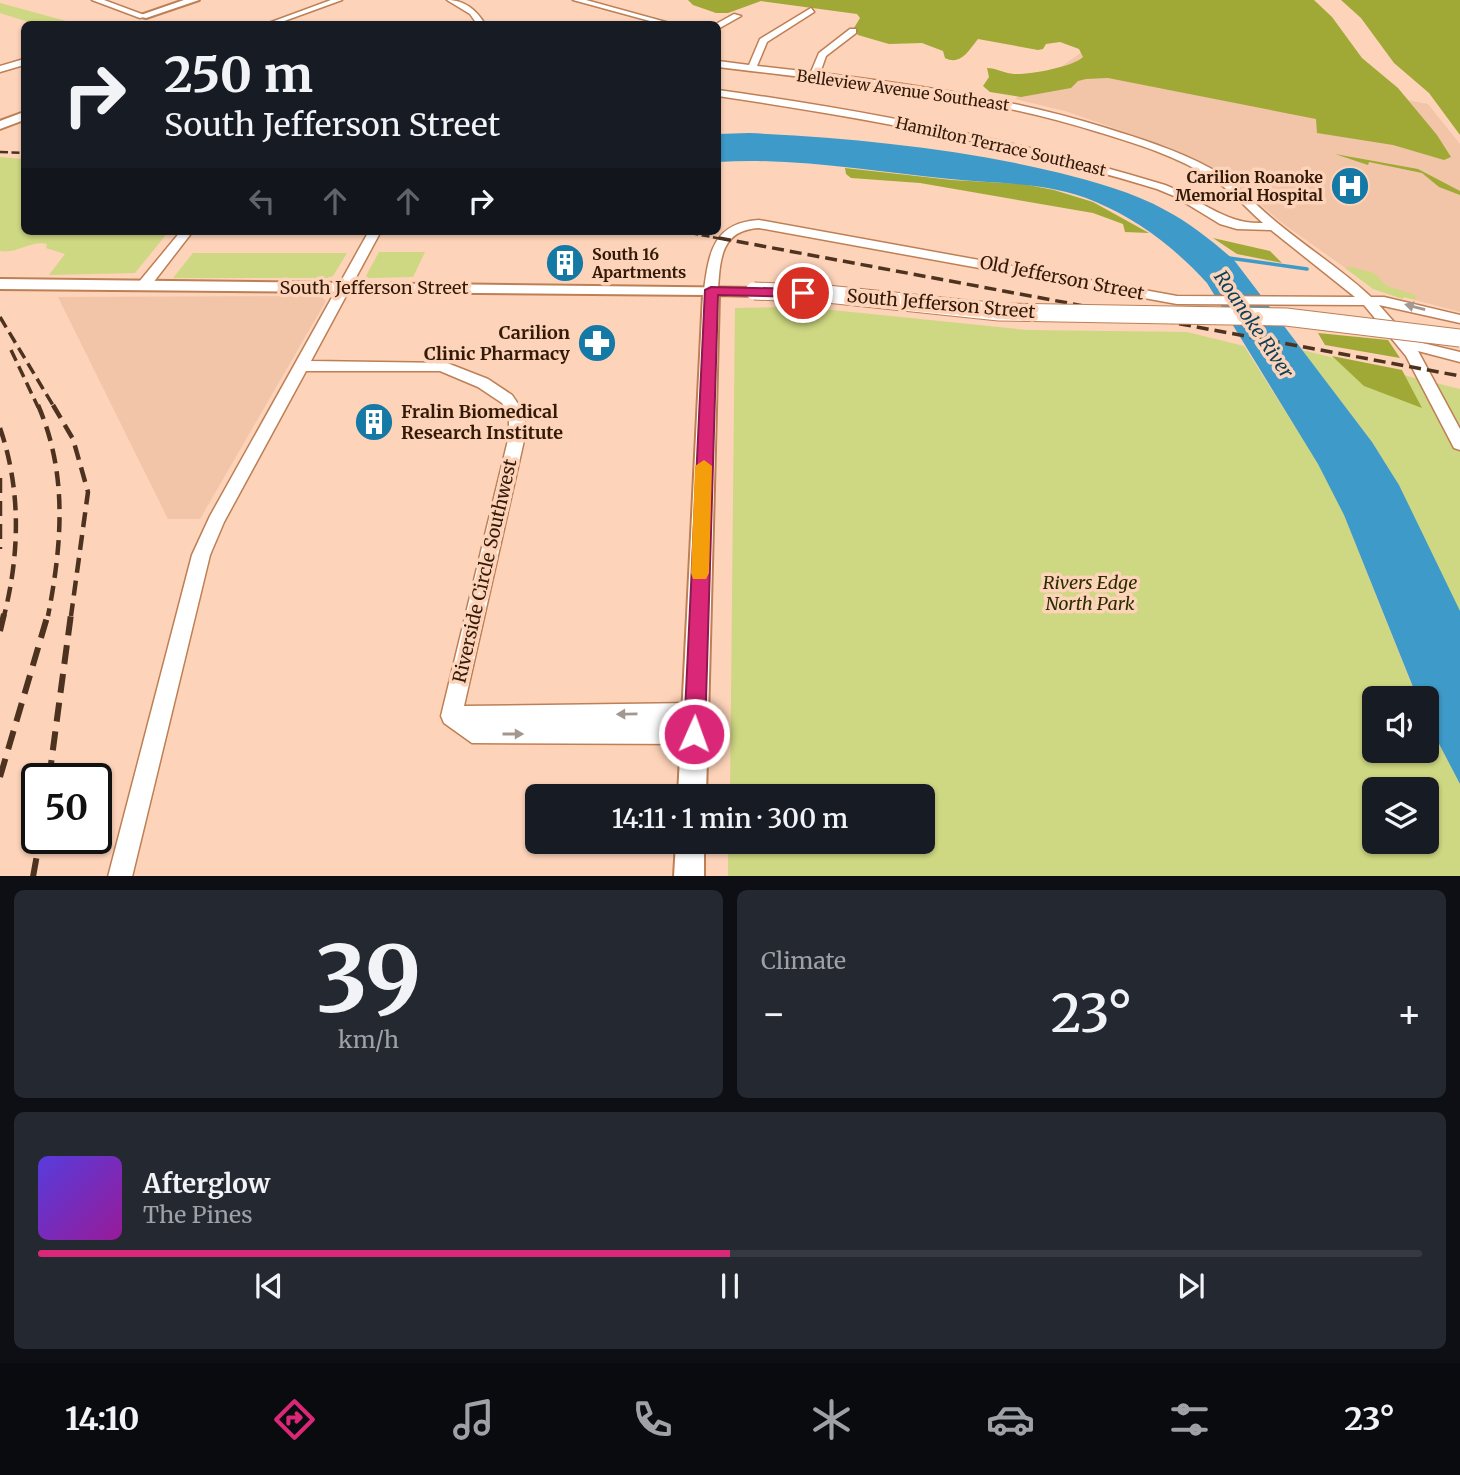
<!DOCTYPE html>
<html lang="en">
<head>
<meta charset="utf-8">
<style>
	body { margin:0; font-family:Merriweather,serif; background:#242831; color:#f1f3f6; height:100vh; display:flex; flex-direction:column; font-size:26px; white-space:nowrap }
	* { box-sizing:border-box; margin:0 }
	p { font-size:23px; color:#9ea1a6 }
	.icon { flex:none; width:38px; height:38px; fill:none; stroke:currentColor; stroke-width:2; stroke-linecap:round; stroke-linejoin:round }
	.map { position:relative; height:876px; overflow:hidden }
	.panel { display:flex; flex-direction:column; gap:14px; padding:14px; background:#0d0f14; flex:1 }
	.panel>* { flex:none }
	.guide { position:absolute; left:21px; top:21px; width:700px; height:214px; border-radius:10px; box-shadow:0 2px 5px #0004; background:#171b24; color:#f1f3f6; overflow:hidden }
	.tools { position:absolute; left:1362px; top:686px; display:grid; gap:14px }
	.tools a { display:grid; place-items:center; width:77px; height:77px; border-radius:10px; background:#171b24; box-shadow:0 2px 5px #0004; font-size:35px }
	.speed { position:absolute; left:21px; top:763px; display:flex; gap:14px; font-size:35px; font-weight:700; text-align:center }
	.speed>* { display:grid; place-content:center; width:91px; height:91px; border-radius:50%; background:#171b24; box-shadow:0 2px 5px #0004; line-height:1 }
	.speed .limit { border:4px solid #111; border-radius:10px; background:#fff; color:#111 }
	.pin { position:absolute; display:grid; place-items:center; width:60px; height:60px; color:#fff; margin:-30px; border:4px solid #fff; border-radius:50%; box-shadow:0 2px 7px #0007 }
	.me { position:absolute; width:77px; margin:-38px; rotate:2deg; stroke-linejoin:round; filter:drop-shadow(0 0 5px #0008) }
	.turn { display:flex; align-items:center; gap:24px; height:147px; padding:0 28px; font-size:32px }
	.turn .icon { width:91px; height:91px; stroke-width:2.5 }
	.turn b { display:block; font-size:49px; line-height:60px }
	.lanes { display:flex; align-items:center; height:66px; padding:0 28px; background:#0003; justify-content:center; gap:35px; direction:ltr }
	.lanes .off { opacity:.35 }
	.big { font-size:52px; font-weight:600; line-height:1.1 }
	.panel .widget { flex:1; display:flex; flex-direction:column; justify-content:center; gap:10px; min-width:0; padding:0 24px; border-radius:10px; background:#242831 }
	.panel .dial { align-items:center; gap:0 }
	.dial b { font-size:91px; line-height:1 }
	.song { display:flex; align-items:center; gap:21px }
	.cover { width:84px; height:84px; border-radius:10px; background:linear-gradient(135deg,hsl(250 70% 55%),hsl(300 70% 35%)) }
	.played { height:7px; border-radius:4px; background:linear-gradient(90deg,#db2777 50%,#363941 50%) }
	.keys { display:flex; justify-content:space-around; direction:ltr }
	.heat { display:flex; justify-content:space-between; align-items:center; font-size:38px; direction:ltr }
	.panel .tiles { flex:1; display:grid; gap:14px; grid-template-columns:1fr 1fr }
	.widget:last-child { grid-column:span 2 }
	.trip { position:absolute; left:525px; top:784px; width:410px; height:70px; border-radius:10px; background:#171b24; box-shadow:0 2px 5px #0004; font-weight:600; line-height:70px; text-align:center }
	.menu { display:flex; height:112px; justify-content:space-around; align-items:center; background:#090b0e; color:#9ea1a6 }
	.menu .icon { width:49px; height:49px }
	.menu .current { color:#db2777 }
	.menu b { font-size:32px; color:#f1f3f6 }
	.map>svg:first-child { display:block }
	.built { fill:#f2c4a8 }
	.green { fill:#ced781; fill-rule:evenodd }
	.forest { fill:#a0a935 }
	.water { fill:#3e9ac8 }
	.lines { fill:none; stroke-linecap:round; stroke-linejoin:round }
	.stream { stroke:#3e9ac8; stroke-width:3.5 }
	.minor-casing { stroke:#be7f54; stroke-width:3 }
	.major-casing { stroke:#be7f54; stroke-width:4 }
	.minor { fill:#fff; fill-rule:evenodd }
	.major { fill:#fff; fill-rule:evenodd }
	.rail-far3 { stroke:#4e3220; stroke-width:2.5; stroke-dasharray:8 3.5; stroke-linecap:butt }
	.rail-far2 { stroke:#4e3220; stroke-width:3.5; stroke-dasharray:12 6; stroke-linecap:butt }
	.rail-far1 { stroke:#4e3220; stroke-width:4.5; stroke-dasharray:15 8; stroke-linecap:butt }
	.rail { stroke:#4e3220; stroke-width:6; stroke-dasharray:19 10; stroke-linecap:butt }
	.major-bridge-casing { stroke:#be7f54; stroke-width:19; stroke-linecap:butt }
	.major-bridge { stroke:#fff; stroke-width:17 }
	.oneway { fill:#a39890 }
	.route { fill:#db2777; stroke:#8e194d; stroke-width:2 }
	.slow { fill:#f59e0b }
	.labels { text-anchor:middle; stroke-width:7; stroke-linejoin:round; paint-order:stroke }
	.far-street-label { font-size:16px; fill:#321908; stroke:#fdd3b9 }
	.far-poi-label { font-size:16px; font-weight:bold; fill:#321908; stroke:#fdd3b9; text-anchor:end }
	.street-label { font-size:18px; fill:#321908; stroke:#fdd3b9 }
	.poi-label { font-size:18px; font-weight:bold; fill:#321908; stroke:#fdd3b9; text-anchor:end }
	.park-label { font-size:18px; font-style:italic; fill:#2a2d00; stroke:#fdd3b9 }
	.water-label { font-size:19px; font-style:italic; fill:#093e56; stroke:#fdd3b9 }
</style>
</head>
<body>
<div class="map">
<svg width="1460" height="877" viewBox="0 0 1460 877">
	<rect width="100%" height="100%" fill="#fdd3b9"/>
	<path class="built" d="M 1098,41 L 1428,104 L 1460,144 L 1460,312 L 1375,289 L 1282,223 L 1224,173 L 1171,148 L 1065,111 L 1015,99 Z
		M 320,296 L 326,301 L 200,519 L 168,519 L 58,297 Z"/>
	<path class="green" d="M 0,3 L 77,24 L 35,24 L 0,13 Z
		M 0,157 L 24,159 L 24,231 L 169,231 L 135,273 L 49,275 L 65,254 L 46,248 L 47,244 C 31,240 17,254 0,251 Z
		M 379,252 L 425,252 L 413,277 L 369,278 L 366,276 Z
		M 193,253 L 347,253 L 333,276 L 327,278 L 173,278 Z
		M 1351,267 L 1374,273 L 1387,286 L 1415,295 L 1416,300 L 1404,297 L 1403,299 L 1373,289 L 1345,268 Z
		M 802,307 L 1027,330 L 1187,332 L 1244,346 L 1318,463 L 1344,515 L 1417,698 L 1374,698 L 1374,751 L 1426,751 L 1426,719 L 1460,784 L 1460,876 L 728,877 L 728,842 L 922,842 L 922,796 L 730,796 L 735,308 ZM 1374,789 L 1426,789 L 1426,842 L 1374,842 Z
		M 1302,350 L 1460,389 L 1460,617 L 1399,485 L 1372,442 Z"/>
	<path class="forest" d="M 688,0 L 1314,0 L 1332,17 L 1362,58 L 1398,88 L 1437,135 L 1451,157 L 1444,160 L 1393,145 L 1317,133 L 1316,119 L 1108,78 L 1086,79 L 1078,81 L 1071,88 L 1021,97 L 990,92 L 983,86 L 989,77 L 987,68 C 996,68 1004,73 1014,74 C 1028,75 1073,67 1083,57 L 1079,49 L 1060,42 L 1046,44 L 1043,49 L 1038,50 L 978,39 C 969,50 961,66 945,58 L 943,51 L 922,43 L 889,44 L 858,35 L 854,28 L 860,18 L 857,14 L 761,1 L 728,13 L 716,13 L 693,5 Z
		M 1341,0 L 1460,0 L 1460,135 L 1429,93 L 1394,63 L 1361,18 Z
		M 1335,154 L 1418,169 L 1460,191 L 1460,195 L 1439,187 L 1422,173 L 1369,162 L 1368,165 Z
		M 845,168 L 952,180 L 1023,184 L 1054,190 L 1093,202 L 1149,233 L 1125,232 L 1123,224 L 1093,213 L 920,183 L 851,178 L 846,174 Z
		M 1213,238 L 1270,251 L 1282,263 L 1237,254 Z
		M 1318,333 L 1388,340 L 1400,358 L 1325,345 Z
		M 1332,356 L 1402,370 L 1422,408 L 1364,386 Z"/>
	<path class="water" d="M 749,133 C 853,138 958,148 1060,173 C 1095,182 1133,192 1165,210 C 1190,223 1212,241 1234,260 L 1372,442 L 1399,485 L 1460,611 L 1460,784 L 1426,719 L 1426,698 L 1417,697 L 1344,515 L 1318,464 L 1207,283 C 1176,249 1139,220 1096,202 C 1049,182 1000,184 950,179 C 873,172 795,157 718,162 L 718,134 Z"/>
	<g class="lines">
		<path class="stream" d="M 1229,258 L 1307,269"/>
		<g class="minor-casing">
			<path id="minor" d="M 92,0 L 104,0 L 147,16 L 140,18 Z
				M 331,0 L 342,0 L 276,24 L 266,24 Z
				M 447,0 C 465,0 476,10 485,24 L 477,24 L 470,14 Z
				M 573,0 L 586,0 L 673,24 L 661,24 Z
				M 811,8 L 814,12 L 767,42 L 757,66 L 811,72 L 819,53 L 850,29 L 856,29 L 856,33 L 826,56 L 820,73 C 917,85 1013,99 1106,128 C 1141,139 1177,150 1210,168 C 1235,181 1253,203 1275,221 C 1306,247 1341,269 1371,297 L 1384,297 L 1460,315 L 1460,323 L 1379,305 L 1410,340 L 1460,352 L 1460,362 L 1418,351 L 1460,429 L 1460,450 L 1454,448 L 1406,356 L 1364,305 L 1177,304 L 759,228 C 721,230 720,259 718,290 L 711,294 L 706,293 L 704,290 C 709,251 714,223 759,220 L 1177,296 L 1355,297 L 1271,230 L 1237,229 L 1220,224 L 1174,196 L 1157,189 C 1013,145 867,118 718,96 L 718,90 C 870,111 1018,140 1165,185 C 1199,198 1225,225 1263,223 C 1246,208 1231,190 1211,178 C 1177,156 1137,144 1098,132 C 974,93 845,83 718,67 L 718,61 L 749,65 L 760,39 Z
				M 734,14 L 741,16 L 718,29 L 716,24 Z
				M 24,59 L 24,65 L 0,72 L 0,66 Z
				M 181,231 L 193,231 L 149,288 L 139,288 L 139,282 Z
				M 369,231 L 381,231 L 311,361 L 447,363 L 488,379 L 512,395 L 525,414 L 525,436 L 464,706 L 695,703 L 702,706 L 705,713 L 702,720 L 695,723 L 662,723 L 694,724 L 701,727 L 705,734 L 701,741 L 694,744 L 472,743 L 444,723 L 441,716 L 509,436 L 509,414 L 502,403 L 478,387 L 440,371 L 306,371 L 224,522 L 210,555 L 132,877 L 108,877 L 192,555 L 210,516 Z"/>
		</g>
		<g class="major-casing">
			<path id="major" d="M 184,0 L 199,0 L 146,18 L 138,16 Z
				M 24,112 L 24,120 L 0,129 L 0,121 Z
				M 0,279 L 760,288 L 760,294 L 754,296 L 719,295 L 706,796 L 678,796 L 703,295 L 0,289 Z
				M 676,842 L 704,842 L 704,877 L 674,877 Z"/>
		</g>
		<use href="#minor" class="minor"/>
		<use href="#major" class="major"/>
		<path class="rail-far3" d="M 0,152 L 24,153
			M 679,231 L 728,240"/>
		<path class="rail-far2" d="M 719,238 L 1460,376
			M 0,317 L 54,407
			M 11,350 L 38,407"/>
		<path class="rail-far1" d="M 38,405 C 68,474 62,544 48,616
			M 53,405 L 73,439 L 88,492 L 71,616
			M 0,428 C 21,489 20,553 4,616
			M 0,478 L 0,549"/>
		<path class="rail" d="M 0,631 L 4,614
			M 0,777 L 48,614
			M 49,779 L 71,614
			M 33,877 L 40,838"/>
		<g class="major-bridge-casing">
			<path id="major-bridge" d="M 754,291 L 827,294 L 999,312 L 1286,317 L 1460,338"/>
		</g>
		<use href="#major-bridge" class="major-bridge"/>
	</g>
	<defs><path id="oneway-solid" d="M-6-.8H1V-3.2L6.5 0L1 3.2V.8H-6Z" transform="scale(1.75)"/></defs>
	<g class="oneway">
		<use href="#oneway-solid" transform="translate(1415 307) rotate(-165)"/>
		<use href="#oneway-solid" transform="translate(627 714) rotate(179)"/>
		<use href="#oneway-solid" transform="translate(513 734)"/>
	</g>
	<path class="route" d="M 711,287 L 803,289 L 809,293 L 803,297 L 718,295 L 705,734 L 702,742 L 694,745 L 687,742 L 684,734 L 705,290 Z"/>
	<path class="slow" d="M 704,460 L 712,466 L 709,573 L 706,579 L 693,579 L 691,573 L 695,466 Z"/>
	<defs>
		<g id="hospital-disc" transform="scale(2.0125)"><circle r="9.5" fill="#1479a5" stroke="#fdd3b9"/><path d="M-5-5h3v3.5h4V-5h3V5h-3V1.5h-4V5h-3Z" fill="#fff"/></g>
		<g id="building-disc" transform="scale(2.0125)"><circle r="9.5" fill="#1479a5" stroke="#fdd3b9"/><path d="M-4-6H4V6H1V3H-1V6H-4ZM-2.5-4.3h1.7v1.8h-1.7ZM.8-4.3h1.7v1.8H.8ZM-2.5-1h1.7V.8h-1.7ZM.8-1h1.7V.8H.8Z" fill="#fff"/></g>
		<g id="pharmacy-disc" transform="scale(2.0125)"><circle r="9.5" fill="#1479a5" stroke="#fdd3b9"/><path d="M-2-6h4v4h4v4h-4v4h-4v-4h-4v-4h4Z" fill="#fff"/></g>
	</defs>
	<g fill-rule="evenodd">
		<use href="#hospital-disc" x="1350" y="186"/>
		<use href="#building-disc" x="565" y="263"/>
		<use href="#pharmacy-disc" x="597" y="343"/>
		<use href="#building-disc" x="374" y="422"/>
	</g>
	<g class="labels">
		<g class="far-street-label">
			<text transform="translate(903 90) rotate(8)" y="6">Belleview Avenue Southeast</text>
			<text transform="translate(1001 146) rotate(13)" y="6">Hamilton Terrace Southeast</text>
		</g>
		<g class="far-poi-label">
			<text x="1323" y="183">Carilion Roanoke<tspan x="1323" dy="18">Memorial Hospital</tspan></text>
			<text x="592" y="260" text-anchor="start">South 16<tspan x="592" dy="18">Apartments</tspan></text>
		</g>
		<g class="street-label">
			<text transform="translate(1062 278) rotate(11)" y="6">Old Jefferson Street</text>
			<text x="374" y="294">South Jefferson Street</text>
			<text transform="translate(941 304) rotate(5)" y="6">South Jefferson Street</text>
			<text transform="translate(485 571) rotate(-77)" y="6">Riverside Circle Southwest</text>
		</g>
		<g class="poi-label">
			<text x="570" y="339">Carilion<tspan x="570" dy="21">Clinic Pharmacy</tspan></text>
			<text x="401" y="418" text-anchor="start">Fralin Biomedical<tspan x="401" dy="21">Research Institute</tspan></text>
		</g>
		<g class="park-label">
			<text x="1090" y="589">Rivers Edge<tspan x="1090" dy="21">North Park</tspan></text>
		</g>
		<g class="water-label">
			<text transform="translate(1254 324) rotate(56)" y="7">Roanoke River</text>
		</g>
	</g>
</svg>
<div class="tools">
<a><svg class="icon" aria-label="sound" viewBox="0 0 24 24"><path d="M4 9h4l5-4v14l-5-4H4zM17 9q2 3 0 6"/></svg></a>
<a><svg class="icon" aria-label="layers" viewBox="0 0 24 24"><path d="M12 4l9 5-9 5-9-5zM3 14l9 5 9-5"/></svg></a>
</div>
<div class="speed"><div class="limit">50</div></div>
<div class="pin" style="left:803px;top:293px;background:#d93025"><svg class="icon" aria-label="arrive" viewBox="0 0 24 24"><path d="M6 21V4h12l-3 4 3 4H6"/></svg></div>
<svg class="me" style="left:694px;top:734px" viewBox="-20 -20 40 40"><circle r="17" fill="#db2777" stroke="#fff" stroke-width="3"/><path d="M0-11L8 9 0 5-8 9z" fill="#fff"/></svg>
<div class="trip">14:11 · 1 min · 300 m</div>
<div class="guide">
<div class="turn"><svg class="icon" aria-label="right" viewBox="0 0 24 24"><path d="M7 20v-9h11M14 6l5 5-5 5"/></svg><div><b>250 m</b>South Jefferson Street</div></div>
<div class="lanes"><svg class="icon off" aria-label="left" viewBox="0 0 24 24"><path d="M17 20v-9H6M10 6l-5 5 5 5"/></svg><svg class="icon off" aria-label="ahead" viewBox="0 0 24 24"><path d="M12 20V5M6 11l6-6 6 6"/></svg><svg class="icon off" aria-label="ahead" viewBox="0 0 24 24"><path d="M12 20V5M6 11l6-6 6 6"/></svg><svg class="icon" aria-label="right" viewBox="0 0 24 24"><path d="M7 20v-9h11M14 6l5 5-5 5"/></svg></div>
</div>
</div>
<section class="panel">
<div class="tiles">
<div class="widget dial"><b>39</b><p>km/h</p></div>
<div class="widget"><p>Climate</p>
<div class="heat"><a>−</a><b class="big">23°</b><a>+</a></div>
</div>
<div class="widget">
<div class="song"><i class="cover"></i><div><b>Afterglow</b><p>The Pines</p></div></div>
<div class="played"></div>
<div class="keys"><svg class="icon" aria-label="previous" viewBox="0 0 24 24"><path d="M18 5L8 12l10 7zM5 5v14"/></svg><svg class="icon" aria-label="pause" viewBox="0 0 24 24"><path d="M8 5v14M16 5v14"/></svg><svg class="icon" aria-label="next" viewBox="0 0 24 24"><path d="M6 5l10 7-10 7zM19 5v14"/></svg></div>
</div>
</div>
</section>
<nav class="menu">
<b>14:10</b>
<svg class="icon current" aria-label="directions" viewBox="0 0 24 24"><path d="M12 3l9 9-9 9-9-9zM9 14v-3h6M13 9l2 2-2 2"/></svg>
<svg class="icon" aria-label="music" viewBox="0 0 24 24"><path d="M9 18V5l10-2v13"/><circle cx="6" cy="18" r="3"/><circle cx="16" cy="16" r="3"/></svg>
<svg class="icon" aria-label="phone" viewBox="0 0 24 24"><path d="M5 4h4l2 5-3 2q2 4 5 5l2-3 5 2v4C11 20 4 13 5 4z"/></svg>
<svg class="icon" aria-label="climate" viewBox="0 0 24 24"><path d="M12 3v18M4 7l16 10M4 17L20 7"/></svg>
<svg class="icon" aria-label="car" viewBox="0 0 24 24"><path d="M5 17H2v-5l4-1 3-4h7l3 4 3 1v5h-3M9 17h6M6 11h13"/><circle cx="7" cy="17" r="2"/><circle cx="17" cy="17" r="2"/></svg>
<svg class="icon" aria-label="filters" viewBox="0 0 24 24"><path d="M4 7h16M4 17h16"/><circle cx="9" cy="7" r="2"/><circle cx="15" cy="17" r="2"/></svg>
<b>23°</b>
</nav>
</body>
</html>
